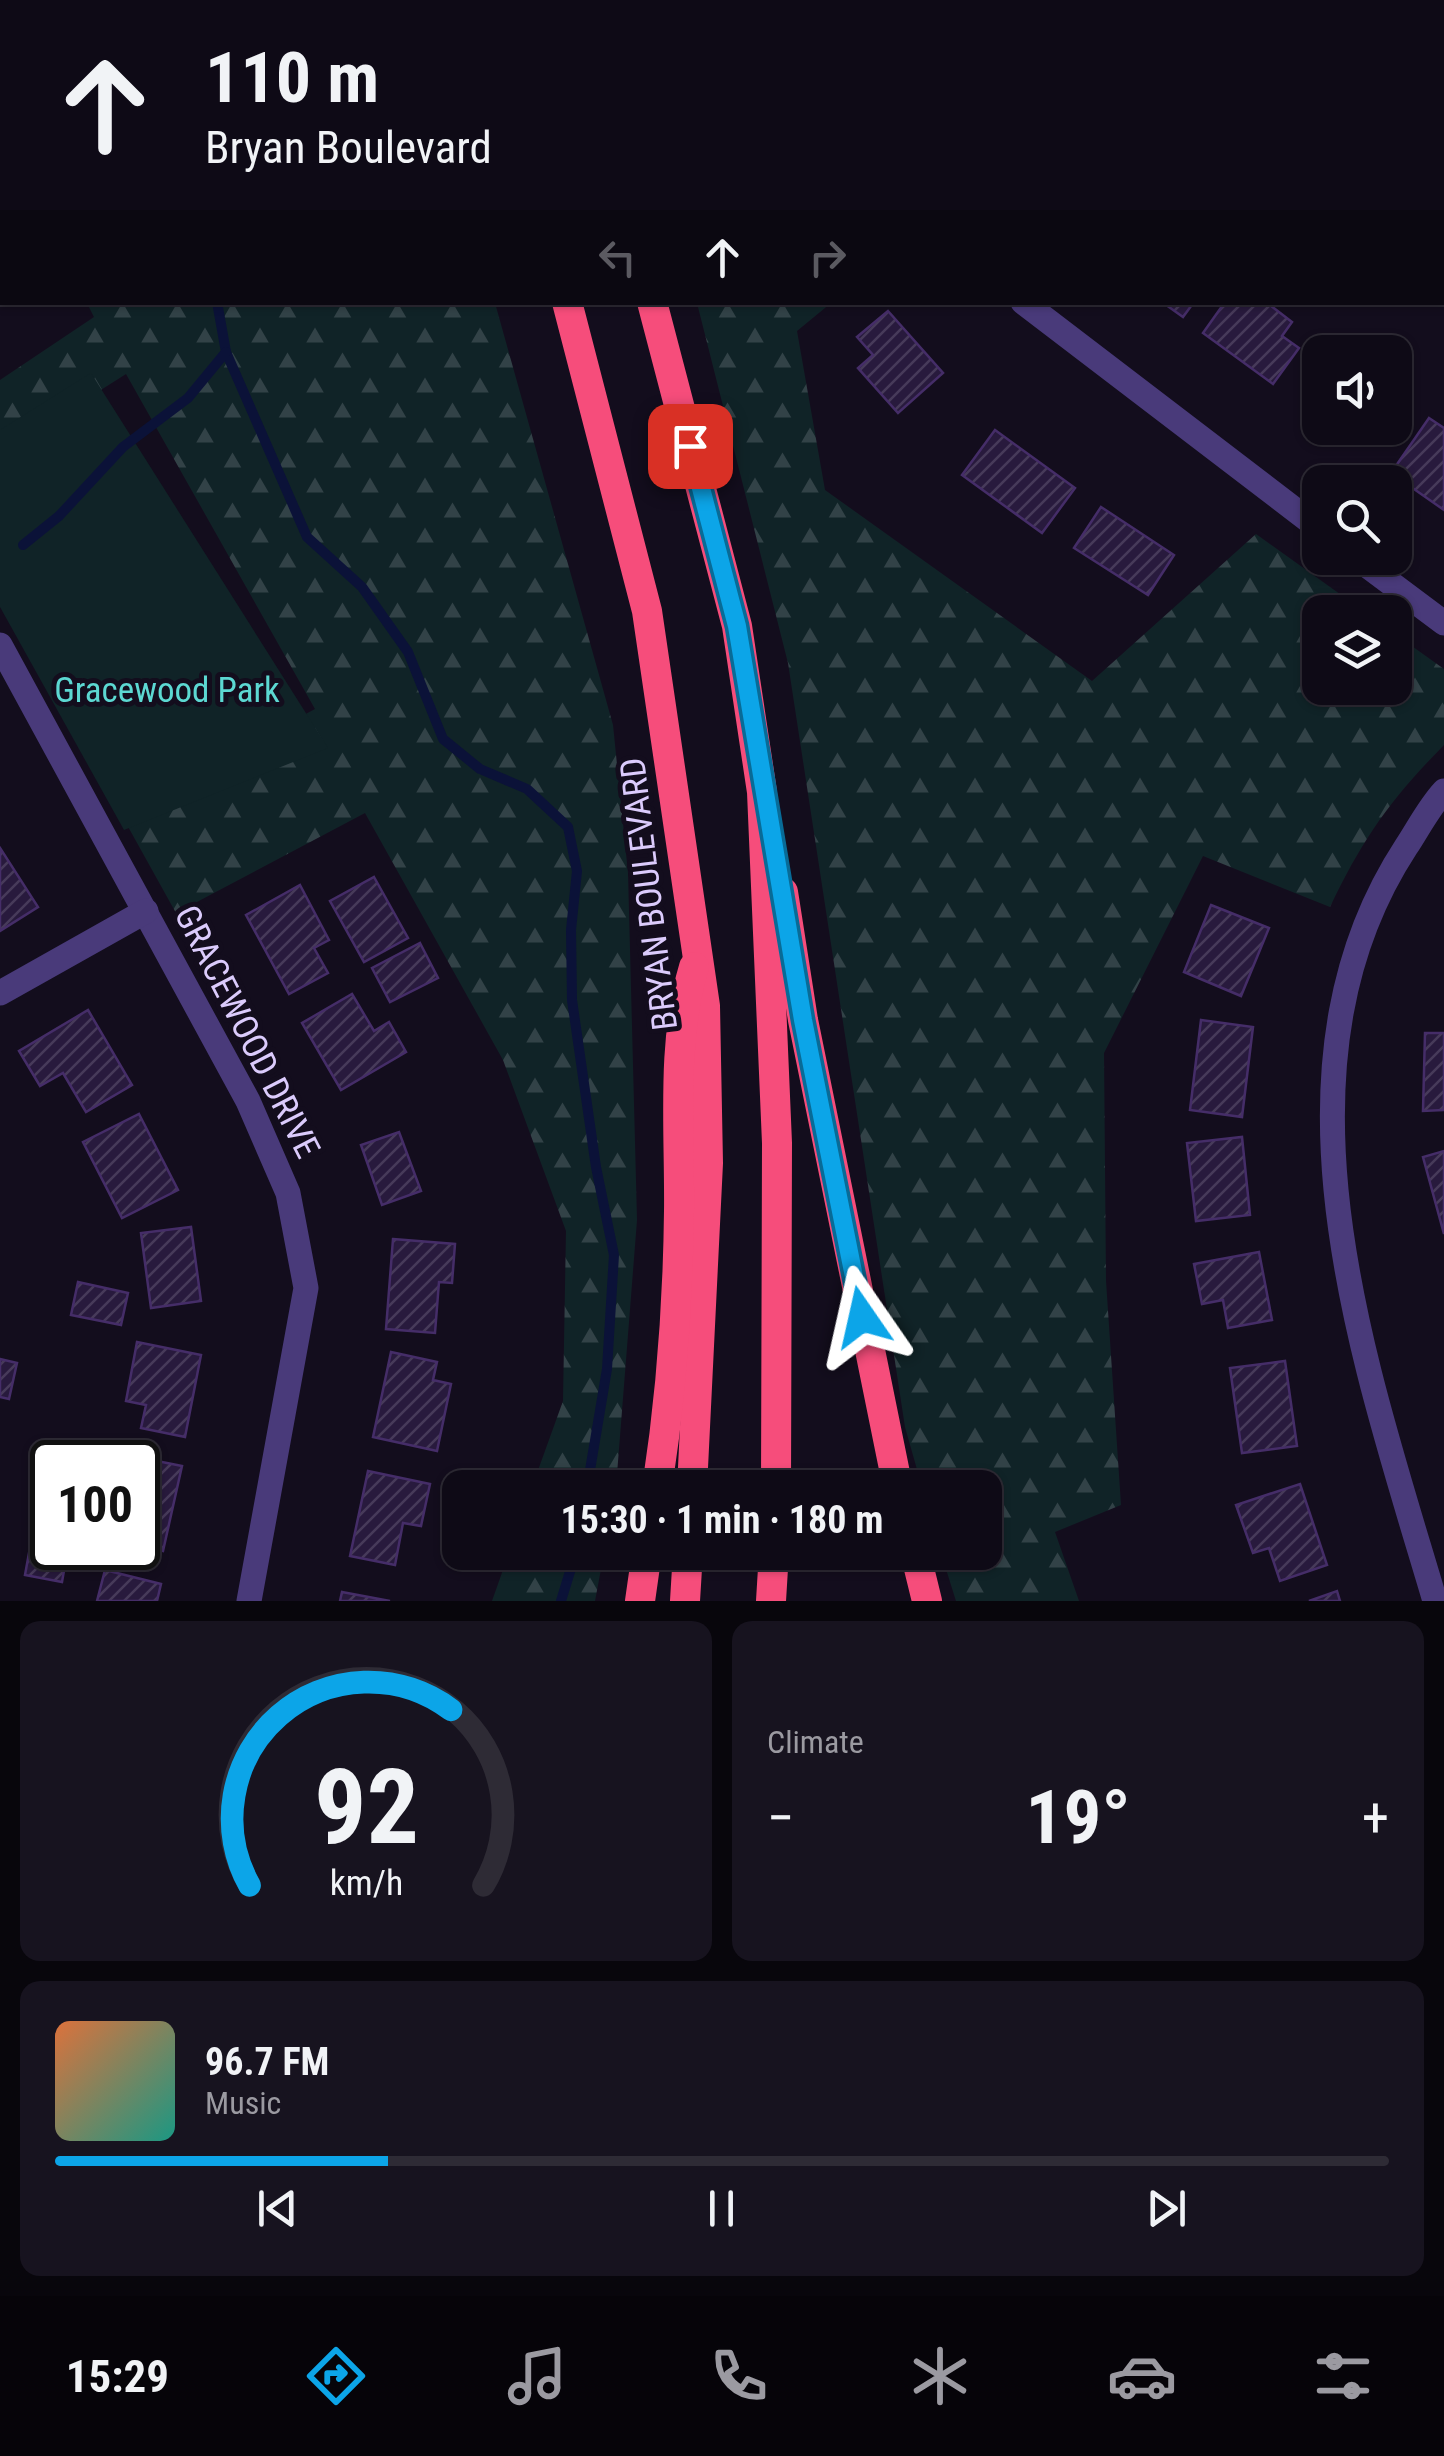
<!DOCTYPE html>
<meta charset="utf-8">
<style>
:root{--surface:#0e0a16;--page:#17131f;--text:#f1f3f6;--muted:#9b9aa1;--line:#2e2b35;--accent:#0ca5e8}
body{margin:0;font-family:"Roboto Condensed",sans-serif;background:var(--page);color:var(--text);height:100vh;display:flex;flex-direction:column;font-size:38px;white-space:nowrap}
*{box-sizing:border-box;margin:0}
p{font-size:32px;color:var(--muted)}
.icon{flex:none;width:55px;height:55px;fill:none;stroke:currentColor;stroke-width:2;stroke-linecap:round;stroke-linejoin:round}
.map{position:relative;height:1601px;overflow:hidden}
.sheet{display:flex;flex-direction:column;gap:20px;padding:20px;background:#08060c;flex:1}
.sheet>*{flex:none}
.top-card{position:absolute;left:0px;top:0px;width:1445px;height:305px;box-shadow:0 2px 8px #0004,0 0 0 2px var(--line);background:#0e0a16;color:var(--text);overflow:hidden}
.buttons{position:absolute;left:1302px;top:335px;display:grid;gap:20px}
.buttons a{display:grid;place-items:center;width:110px;height:110px;border-radius:20px;background:var(--surface);box-shadow:0 2px 8px #0004,0 0 0 2px var(--line);font-size:50px}
.speed{position:absolute;left:30px;top:1440px;display:flex;gap:20px;font-size:50px;font-weight:700;text-align:center}
.speed>*{display:grid;place-content:center;width:130px;height:130px;border-radius:50%;background:var(--surface);box-shadow:0 2px 8px #0004,0 0 0 2px var(--line);line-height:1}
.speed .limit{border:5px solid #111;border-radius:15px;background:#fff;color:#111}
.pin{position:absolute;display:grid;place-items:center;width:85px;height:85px;color:#fff;margin:-42px;border-radius:20px;box-shadow:0 5px 15px #0006}
.me{position:absolute;width:110px;margin:-55px;rotate:349deg;stroke-linejoin:round;filter:drop-shadow(0 0 8px #0008)}
.turn{display:flex;align-items:center;gap:35px;height:210px;padding:0 40px;font-size:45px}
.turn .icon{width:130px;height:130px;stroke-width:2.5}
.turn b{display:block;font-size:70px;line-height:85px}
.lanes{display:flex;align-items:center;height:95px;padding:0 40px;background:#0003;justify-content:center;gap:50px;direction:ltr}
.lanes .off{opacity:.35}
.big{font-size:75px;font-weight:700;line-height:1.1}
.sheet .widget{flex:1;display:flex;flex-direction:column;justify-content:center;gap:15px;min-width:0;padding:0 35px;border-radius:20px;background:var(--page)}
.sheet .dial{align-items:center;gap:0}
.dial svg{height:260px;overflow:visible;fill:none;stroke:var(--line);stroke-width:7;stroke-linecap:round;text-anchor:middle}
.dial text{fill:var(--text);stroke:none}
.song{display:flex;align-items:center;gap:30px}
.cover{width:120px;height:120px;border-radius:15px;background:linear-gradient(135deg,hsl(20 70% 55%),hsl(170 70% 35%))}
.played{height:10px;border-radius:5px;background:linear-gradient(90deg,var(--accent) 25%,var(--line) 25%)}
.keys{display:flex;justify-content:space-around;direction:ltr}
.heat{display:flex;justify-content:space-between;align-items:center;font-size:55px;direction:ltr}
.sheet .tiles{flex:1;display:grid;gap:20px;grid-template-columns:1fr 1fr}
.widget:last-child{grid-column:span 2}
.trip{position:absolute;left:442px;top:1470px;width:560px;height:100px;border-radius:20px;background:var(--surface);box-shadow:0 2px 8px #0004,0 0 0 2px var(--line);font-weight:700;line-height:100px;text-align:center}
.tabs{display:flex;height:160px;justify-content:space-around;align-items:center;background:#060409;color:var(--muted)}
.tabs .icon{width:70px;height:70px}
.tabs .selected{color:var(--accent)}
.tabs b{font-size:45px;color:var(--text)}
.map>svg:first-child{display:block}
.forest{fill:url(#forest-firs)}
.park{fill:#102327}
.lines{fill:none;stroke-linecap:round;stroke-linejoin:round}
.stream{stroke:#0b1238;stroke-width:10}
.building{fill:url(#building-hatch);stroke:#452d68;stroke-width:2.5}
.street{stroke:#493a7a;stroke-width:25}
.highway{stroke:#f64d7b;stroke-width:30}
.route-casing{stroke:#086b97;stroke-width:25}
.route{stroke:#0ca5e8;stroke-width:18}
.labels{text-anchor:middle;dominant-baseline:central;stroke-width:10;stroke-linejoin:round;paint-order:stroke}
.park-label{font-size:35px;fill:#5cd8d2;stroke:#130d1d}
.street-label{font-size:35px;fill:#dbcbfc;stroke:#130d1d}
</style>
<div class="map">
<svg width="1444" height="1601" viewBox="0 0 1444 1601">
<defs>
<pattern id="forest-firs" width="22" height="20" patternUnits="userSpaceOnUse" patternTransform="scale(2.5)"><rect width="22" height="20" fill="#102327"/><path d="M5 1l3.5 6h-7zM16 11l3.5 6h-7z" fill="#324247"/></pattern>
<pattern id="building-hatch" width="6" height="6" patternUnits="userSpaceOnUse" patternTransform="scale(2.5)"><rect width="6" height="6" fill="#281a3d"/><path d="M-1 1l2-2M0 6l6-6M5 7l2-2" fill="none" stroke="#473a5a"/></pattern>
</defs>
<rect width="100%" height="100%" fill="#130d1d"/>
<g class="forest">
<path d="M0,0H410L411,2H2V168Z"/>
<path d="M604,0H824L825,2H605Z"/>
<path d="M87,303H495L613,725L628,873L637,1220L616,1487H532L563,1401L566,1231L503,1060L365,813L176,913L121,814L315,709L126,374L0,454V380L94,317Z"/>
<path d="M697,303H831L797,331L825,490L1092,681L1256,534L1365,612H1320V688H1395V634L1444,669V745C1390,800 1363,838 1330,907L1203,856L1104,1053L1106,1281L1121,1505L1055,1532L1079,1601H956L941,1553L985,1552V1488L922,1487L905,1427L788,663Z"/>
<path d="M509,1553H604L595,1601H492Z"/>
</g>
<path class="park" d="M91,373L328,748L124,830L0,607V430Z"/>
<g class="lines">
<g class="stream">
<path d="M60,0L61,2"/>
<path d="M217,302L226,352L307,537L362,587L408,652L443,739L480,769L527,789L568,827L577,871L571,930L572,1000L596,1167L614,1255L607,1369L587,1488"/>
<path d="M23,545L59,516L123,447L188,398L226,352"/>
<path d="M561,1601L576,1552"/>
</g>
</g>
<g class="building">
<path d="M1255,0H1336L1341,2H1254Z"/>
<path d="M1442,60L1444,61L1442,134Z"/>
<path d="M1162,302H1194L1183,317Z"/>
<path d="M1225,302H1266L1292,322L1282,336L1299,348L1273,384L1203,333Z"/>
<path d="M888,311L943,373L898,413L858,368L873,355L857,337Z"/>
<path d="M1320,368V421L1306,412L1318,394L1308,387Z"/>
<path d="M1429,418L1444,428V510L1391,473Z"/>
<path d="M1330,428H1358L1349,441Z"/>
<path d="M995,430L1075,488L1042,533L962,475Z"/>
<path d="M1101,507L1174,555L1148,595L1074,548Z"/>
<path d="M0,848L38,907L0,931Z"/>
<path d="M374,877L408,938L364,962L330,901Z"/>
<path d="M300,885L329,940L314,948L328,973L289,994L246,915Z"/>
<path d="M1211,905L1269,928L1241,996L1184,972Z"/>
<path d="M420,943L438,978L390,1002L372,968Z"/>
<path d="M352,994L374,1031L389,1022L406,1052L341,1090L302,1023Z"/>
<path d="M88,1010L132,1085L86,1112L63,1073L40,1086L19,1051Z"/>
<path d="M1201,1020L1253,1027L1242,1117L1190,1110Z"/>
<path d="M1425,1033H1444V1110L1423,1111Z"/>
<path d="M139,1114L178,1190L122,1218L83,1142Z"/>
<path d="M399,1132L421,1191L382,1205L361,1145Z"/>
<path d="M1242,1137L1250,1215L1196,1221L1187,1143Z"/>
<path d="M1444,1151V1234L1423,1157Z"/>
<path d="M191,1227L201,1301L151,1308L141,1233Z"/>
<path d="M393,1239L455,1244L452,1283L439,1282L435,1333L386,1329Z"/>
<path d="M1259,1252L1272,1320L1228,1328L1223,1300L1202,1304L1194,1264Z"/>
<path d="M78,1282L128,1293L121,1325L71,1315Z"/>
<path d="M137,1342L201,1355L185,1437L141,1428L146,1405L126,1401Z"/>
<path d="M391,1352L437,1362L433,1380L451,1384L437,1451L373,1437Z"/>
<path d="M0,1359L17,1363L9,1399L0,1397Z"/>
<path d="M1285,1361L1297,1446L1242,1453L1230,1368Z"/>
<path d="M132,1456L182,1466L163,1551L138,1545V1462H131Z"/>
<path d="M368,1471L430,1484L421,1526L403,1523L395,1565L350,1556Z"/>
<path d="M1300,1484L1327,1565L1280,1581L1269,1548L1253,1553L1236,1505Z"/>
<path d="M31,1542L68,1548L62,1582L25,1575Z"/>
<path d="M105,1570L161,1584L157,1601H97Z"/>
<path d="M1337,1591L1340,1601H1309Z"/>
<path d="M342,1592L390,1601H340Z"/>
</g>
<g class="lines">
<g class="street">
<path d="M863,0L864,2"/>
<path d="M1023,302L1320,529"/>
<path d="M1357,558L1444,623"/>
<path d="M0,645L248,1101L288,1193L306,1288L249,1601"/>
<path d="M0,993L146,911"/>
<path d="M1435,1601C1366,1367 1259,1072 1406,847C1418,829 1429,807 1444,791"/>
</g>
<g class="highway">
<path d="M477,0L478,2"/>
<path d="M561,0V2"/>
<path d="M567,302L647,611L705,1006L708,1163L692,1488"/>
<path d="M652,302L737,626L762,792L777,1143L776,1488"/>
<path d="M783,892L803,1020L898,1488"/>
<path d="M657,1488C671,1397 678,1303 679,1211C680,1131 671,1044 694,967"/>
<path d="M915,1552L927,1601"/>
<path d="M640,1601L647,1552"/>
<path d="M685,1601L688,1552"/>
<path d="M771,1601L774,1552"/>
</g>
</g>
<g class="lines">
<g class="route-casing">
<path id="route" d="M690,446L737,626L803,1020L862,1317"/>
</g>
<use href="#route" class="route"/>
</g>
<g class="labels">
<g class="park-label">
<text x="167" y="690">Gracewood Park</text>
</g>
<g class="street-label">
<text transform="translate(649 894) rotate(-97)">BRYAN BOULEVARD</text>
<text transform="translate(247 1032) rotate(63)">GRACEWOOD DRIVE</text>
</g>
</g>
</svg>
<div class="buttons">
<a><svg class="icon" aria-label="sound" viewBox="0 0 24 24"><path d="M4 9h4l5-4v14l-5-4H4zM17 9q2 3 0 6"/></svg></a>
<a><svg class="icon" aria-label="search" viewBox="0 0 24 24"><circle cx="10" cy="10" r="6"/><path d="M15 15l6 6"/></svg></a>
<a><svg class="icon" aria-label="layers" viewBox="0 0 24 24"><path d="M12 4l9 5-9 5-9-5zM3 14l9 5 9-5"/></svg></a>
</div>
<div class="speed"><div class="limit">100</div></div>
<div class="pin" style="left:690px;top:446px;background:#d93025"><svg class="icon" aria-label="arrive" viewBox="0 0 24 24"><path d="M6 21V4h12l-3 4 3 4H6"/></svg></div>
<svg class="me" style="left:862px;top:1317px" viewBox="-20 -20 40 40"><path d="M0-17L14 15 0 8-14 15z" fill="#0ca5e8" stroke="#fff" stroke-width="4"/></svg>
<div class="trip">15:30 · 1 min · 180 m</div>
<div class="top-card">
<div class="turn"><svg class="icon" aria-label="ahead" viewBox="0 0 24 24"><path d="M12 20V5M6 11l6-6 6 6"/></svg><div><b>110 m</b>Bryan Boulevard</div></div>
<div class="lanes"><svg class="icon off" aria-label="left" viewBox="0 0 24 24"><path d="M17 20v-9H6M10 6l-5 5 5 5"/></svg><svg class="icon" aria-label="ahead" viewBox="0 0 24 24"><path d="M12 20V5M6 11l6-6 6 6"/></svg><svg class="icon off" aria-label="right" viewBox="0 0 24 24"><path d="M7 20v-9h11M14 6l5 5-5 5"/></svg></div>
</div>
</div>
<section class="sheet">
<div class="tiles">
<div class="widget dial"><svg viewBox="0 0 100 80">
<path d="M14 69A42 42 0 1 1 86 69"/>
<path d="M14 69A42 42 0 0 1 76 15" stroke="#0ca5e8"/>
<text x="50" y="56" font-size="32" font-weight="700">92</text>
<text x="50" y="72" font-size="11">km/h</text>
</svg></div>
<div class="widget"><p>Climate</p>
<div class="heat"><a>−</a><b class="big">19°</b><a>+</a></div>
</div>
<div class="widget">
<div class="song"><i class="cover"></i><div><b>96.7 FM</b><p>Music</p></div></div>
<div class="played"></div>
<div class="keys"><svg class="icon" aria-label="previous" viewBox="0 0 24 24"><path d="M18 5L8 12l10 7zM5 5v14"/></svg><svg class="icon" aria-label="pause" viewBox="0 0 24 24"><path d="M8 5v14M16 5v14"/></svg><svg class="icon" aria-label="next" viewBox="0 0 24 24"><path d="M6 5l10 7-10 7zM19 5v14"/></svg></div>
</div>
</div>
</section>
<nav class="tabs">
<b>15:29</b>
<svg class="icon selected" aria-label="directions" viewBox="0 0 24 24"><path d="M12 3l9 9-9 9-9-9zM9 14v-3h6M13 9l2 2-2 2"/></svg>
<svg class="icon" aria-label="music" viewBox="0 0 24 24"><path d="M9 18V5l10-2v13"/><circle cx="6" cy="18" r="3"/><circle cx="16" cy="16" r="3"/></svg>
<svg class="icon" aria-label="phone" viewBox="0 0 24 24"><path d="M5 4h4l2 5-3 2q2 4 5 5l2-3 5 2v4C11 20 4 13 5 4z"/></svg>
<svg class="icon" aria-label="climate" viewBox="0 0 24 24"><path d="M12 3v18M4 7l16 10M4 17L20 7"/></svg>
<svg class="icon" aria-label="car" viewBox="0 0 24 24"><path d="M5 17H2v-5l4-1 3-4h7l3 4 3 1v5h-3M9 17h6M6 11h13"/><circle cx="7" cy="17" r="2"/><circle cx="17" cy="17" r="2"/></svg>
<svg class="icon" aria-label="filters" viewBox="0 0 24 24"><path d="M4 7h16M4 17h16"/><circle cx="9" cy="7" r="2"/><circle cx="15" cy="17" r="2"/></svg>
</nav>
